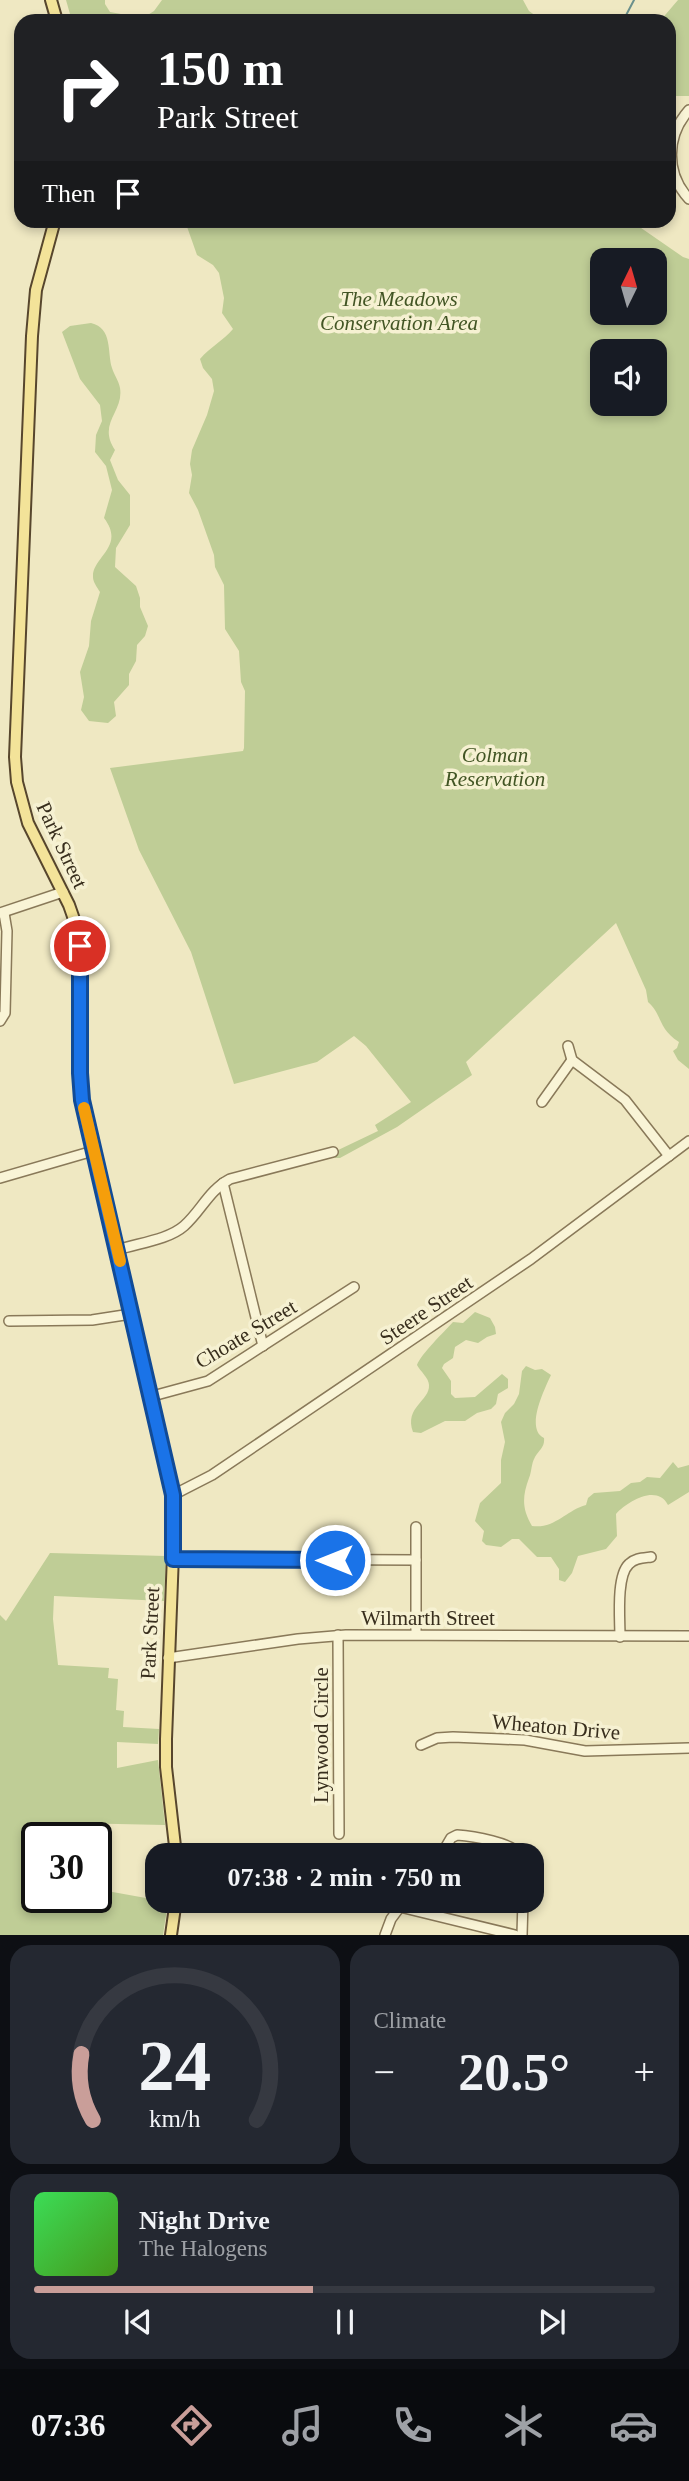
<!DOCTYPE html>
<meta charset="utf-8">
<style>
:root{--surface:#171b24;--page:#242831;--text:#f1f3f6;--muted:#9ea1a6;--line:#363941;--accent:#c99e99}
body{margin:0;font-family:Georgia,serif;background:var(--page);color:var(--text);height:100vh;display:flex;flex-direction:column;font-size:26px;white-space:nowrap}
*{box-sizing:border-box;margin:0}
p{font-size:23px;color:var(--muted)}
.icon{flex:none;width:38px;height:38px;fill:none;stroke:currentColor;stroke-width:2;stroke-linecap:round;stroke-linejoin:round}
.map{position:relative;height:1935px;overflow:hidden}
.side{display:flex;flex-direction:column;gap:10px;padding:10px;background:#0d0f14;flex:1}
.side>*{flex:none}
.banner{position:absolute;left:14px;top:14px;width:662px;height:214px;border-radius:21px;box-shadow:0 4px 10px #0003;background:#202124;color:#fff;overflow:hidden}
.needle{width:46px;rotate:5deg}
.buttons{position:absolute;left:590px;top:248px;display:grid;gap:14px}
.buttons a{display:grid;place-items:center;width:77px;height:77px;border-radius:14px;background:var(--surface);box-shadow:0 4px 10px #0003;font-size:35px}
.speed{position:absolute;left:21px;top:1822px;display:flex;gap:14px;font-size:35px;font-weight:700;text-align:center}
.speed>*{display:grid;place-content:center;width:91px;height:91px;border-radius:50%;background:var(--surface);box-shadow:0 4px 10px #0003;line-height:1}
.speed .limit{border:4px solid #111;border-radius:10px;background:#fff;color:#111}
.pin{position:absolute;display:grid;place-items:center;width:60px;height:60px;color:#fff;margin:-30px;border:4px solid #fff;border-radius:50%;box-shadow:0 2px 7px #0007}
.me{position:absolute;width:77px;margin:-38px;rotate:270deg;stroke-linejoin:round;filter:drop-shadow(0 0 5px #0008)}
.turn{display:flex;align-items:center;gap:24px;height:147px;padding:0 28px;font-size:32px}
.turn .icon{width:91px;height:91px;stroke-width:2.5}
.turn b{display:block;font-size:49px;line-height:60px}
.then{display:flex;align-items:center;height:66px;padding:0 28px;background:#0003;gap:14px;font-size:26px}
.big{font-size:52px;font-weight:800;line-height:1.1}
.side .card{flex:1;display:flex;flex-direction:column;justify-content:center;gap:10px;min-width:0;padding:0 24px;border-radius:21px;background:var(--page)}
.side .dial{align-items:center;gap:0}
.dial svg{height:182px;overflow:visible;fill:none;stroke:var(--line);stroke-width:7;stroke-linecap:round;text-anchor:middle}
.dial text{fill:var(--text);stroke:none}
.song{display:flex;align-items:center;gap:21px}
.cover{width:84px;height:84px;border-radius:10px;background:linear-gradient(135deg,hsl(130 70% 55%),hsl(100 70% 35%))}
.played{height:7px;border-radius:4px;background:linear-gradient(90deg,var(--accent) 45%,var(--line) 45%)}
.keys{display:flex;justify-content:space-around;direction:ltr}
.heat{display:flex;justify-content:space-between;align-items:center;font-size:38px;direction:ltr}
.side .tiles{flex:1;display:grid;gap:10px;grid-template-columns:1fr 1fr}
.card:last-child{grid-column:span 2}
.trip{position:absolute;left:145px;top:1843px;width:399px;height:70px;border-radius:21px;background:var(--surface);box-shadow:0 4px 10px #0003;font-weight:800;line-height:70px;text-align:center}
.menu{display:flex;height:112px;justify-content:space-around;align-items:center;background:#090b0e;color:var(--muted)}
.menu .icon{width:49px;height:49px}
.menu .current{color:var(--accent)}
.menu b{font-size:32px;color:var(--text)}
.map>svg:first-child{display:block}
.green{fill:#bfcd96;fill-rule:evenodd}
.lines{fill:none;stroke-linecap:round;stroke-linejoin:round}
.stream{stroke:#6b908c;stroke-width:2}
.minor-casing{stroke:#897959;stroke-width:12}
.major-casing{stroke:#57462d;stroke-width:14}
.minor{stroke:#f9f4d6;stroke-width:9}
.major{stroke:#f3e399;stroke-width:10}
.route-casing{stroke:#114b97;stroke-width:18}
.route{stroke:#1a73e8;stroke-width:12}
.slow{stroke:#f59e0b;stroke-width:12}
.labels{text-anchor:middle;dominant-baseline:central;stroke-width:7;stroke-linejoin:round;paint-order:stroke}
.park-label{font-size:21px;font-style:italic;fill:#425524;stroke:#f6f1d2}
.street-label{font-size:21px;fill:#382e1d;stroke:#f6f1d2}
</style>
<div class="map">
<svg width="689" height="1935" viewBox="0 0 689 1935">
<rect width="100%" height="100%" fill="#efe8c2"/>
<g class="green">
<path d="M66,0H105V4L110,12L143,18L154,11L162,0H523L529,11L543,21H72Z"/>
<path d="M678,0H689V96H669L668,21H660Z"/>
<path d="M185,221H631L683,257L689,259V1069L678,1060L673,1051L677,1048L679,1042C657,1028 663,1015 648,1002L646,990L616,923L466,1062L472,1075L397,1127L340,1158H335L334,1152L378,1131L375,1125L411,1102L366,1046L354,1036L317,1062L234,1084L191,952L139,850L110,768L243,751L244,748L245,691L241,682L239,651L225,629L224,585L215,567L214,555L198,510L189,493L192,475L190,464L192,450L207,415L214,391L212,379L203,368L200,359C210,347 223,341 233,329L222,313L224,298L219,273L213,265L197,255ZM602,261H654V313H602ZM602,352H654V404H602Z"/>
<path d="M91,323C113,328 107,352 112,368C114,375 119,381 120,388C124,412 97,423 115,450L110,460L118,480L130,495V525L116,548L115,567L136,586L140,598V607L148,626L145,636L137,645L136,661L129,674V685L114,702L116,716L108,723L89,721L81,710L84,697L80,672L89,646L91,621L100,592C97,587 93,582 93,577C92,557 126,547 104,518L112,490L106,466L95,452L96,435L102,421L100,405L80,379L62,332L70,326Z"/>
<path d="M475,1312L490,1318L495,1327L496,1334L487,1337L478,1343L466,1340L455,1347L453,1358L444,1364L442,1368L451,1381V1394L455,1398L475,1397L502,1374L508,1379V1388L498,1394L496,1404L491,1409L477,1413L465,1421H445L421,1433L413,1432C404,1407 430,1401 429,1385C429,1378 420,1371 417,1365C421,1354 444,1332 453,1322L463,1323Z"/>
<path d="M526,1366L535,1370L542,1369L551,1375C544,1390 525,1429 544,1438C545,1447 539,1450 535,1457C531,1464 532,1471 529,1478C522,1497 522,1509 532,1526C555,1529 565,1511 586,1505L588,1498L594,1493L620,1491L631,1483L640,1482L647,1477L660,1478L673,1462L678,1468L689,1465V1492L668,1505C657,1484 628,1501 616,1514L617,1536L606,1549L578,1556L572,1573L565,1582L559,1580V1569L551,1557H537L519,1539H512L501,1547L486,1545L482,1541L484,1531L475,1521L480,1503L501,1483V1460L505,1442L501,1422L505,1413L514,1404L519,1394L522,1371Z"/>
<path d="M50,1553L166,1556L164,1601L54,1596L53,1619L58,1665L109,1668L108,1678L118,1679L116,1710L124,1711L123,1727L159,1729L158,1744L117,1742V1768L158,1760L165,1825L71,1823L68,1837L37,1838V1897H96V1889L168,1902L163,1935H0V1615L6,1621Z"/>
</g>
<g class="lines">
<path class="stream" d="M623,21L634,0"/>
<g class="minor-casing">
<g id="minor">
<path d="M689,110C666,136 665,173 689,199"/>
<path d="M0,913L63,892"/>
<path d="M0,1021L5,1013L7,931L4,913"/>
<path d="M568,1046L572,1060L625,1100L669,1156"/>
<path d="M542,1102L572,1060"/>
<path d="M0,1178L93,1151"/>
<path d="M223,1183L263,1346"/>
<path d="M117,1250C138,1243 168,1240 184,1226C201,1211 209,1190 230,1179L333,1152"/>
<path d="M9,1321L92,1320L131,1314"/>
<path d="M149,1397L208,1381L354,1287"/>
<path d="M173,1495L212,1475L531,1259L689,1141"/>
<path d="M416,1527V1634"/>
<path d="M173,1559L416,1560"/>
<path d="M338,1635L339,1834"/>
<path d="M620,1637C620,1619 616,1576 629,1564C635,1558 643,1558 651,1557"/>
<path d="M168,1658L298,1639L346,1635L689,1636"/>
<path d="M421,1745L437,1738L453,1737L525,1740L585,1751L689,1748"/>
<path d="M441,1855L451,1838L457,1835C473,1836 513,1843 521,1855"/>
<path d="M400,1907L515,1935"/>
<path d="M385,1935L391,1919L405,1900"/>
<path d="M522,1935L523,1900"/>
</g>
</g>
<g class="major-casing">
<g id="major">
<path d="M51,0L57,21"/>
<path d="M55,220L36,290L32,336L15,757L17,782L28,823L69,905L76,925L81,969L80,1073L86,1123L168,1469L173,1495L174,1528L166,1739V1767L176,1855"/>
<path d="M171,1935L176,1900"/>
</g>
</g>
<use href="#minor" class="minor"/>
<use href="#major" class="major"/>
</g>
<g class="lines">
<g class="route-casing">
<path id="route" d="M80,946V1073L82,1100L173,1495V1559L335,1560"/>
</g>
<use href="#route" class="route"/>
<path class="slow" d="M84,1108L120,1261"/>
</g>
<g class="labels">
<g class="park-label">
<text x="399" y="299">The Meadows<tspan x="399" dy="24">Conservation Area</tspan></text>
<text x="495" y="755">Colman<tspan x="495" dy="24">Reservation</tspan></text>
</g>
<g class="street-label">
<text transform="translate(62 845) rotate(65)">Park Street</text>
<text transform="translate(426 1310) rotate(-34)">Steere Street</text>
<text transform="translate(246 1334) rotate(-31)">Choate Street</text>
<text x="428" y="1618">Wilmarth Street</text>
<text transform="translate(150 1633) rotate(-87)">Park Street</text>
<text transform="translate(556 1727) rotate(5)">Wheaton Drive</text>
<text transform="translate(321 1735) rotate(-90)">Lynwood Circle</text>
</g>
</g>
</svg>
<div class="buttons">
<a><svg class="needle" viewBox="-14 -14 28 28"><path d="M0-13l5 13h-10z" fill="#e53935"/><path d="M0 13l5-13h-10z" fill="#9ea1a6"/></svg></a>
<a><svg class="icon" aria-label="sound" viewBox="0 0 24 24"><path d="M4 9h4l5-4v14l-5-4H4zM17 9q2 3 0 6"/></svg></a>
</div>
<div class="speed"><div class="limit">30</div></div>
<div class="pin" style="left:80px;top:946px;background:#d93025"><svg class="icon" aria-label="arrive" viewBox="0 0 24 24"><path d="M6 21V4h12l-3 4 3 4H6"/></svg></div>
<svg class="me" style="left:335px;top:1560px" viewBox="-20 -20 40 40"><circle r="17" fill="#1a73e8" stroke="#fff" stroke-width="3"/><path d="M0-11L8 9 0 5-8 9z" fill="#fff"/></svg>
<div class="trip">07:38 · 2 min · 750 m</div>
<div class="banner">
<div class="turn"><svg class="icon" aria-label="right" viewBox="0 0 24 24"><path d="M7 20v-9h11M14 6l5 5-5 5"/></svg><div><b>150 m</b>Park Street</div></div>
<div class="then">Then<svg class="icon" aria-label="arrive" viewBox="0 0 24 24"><path d="M6 21V4h12l-3 4 3 4H6"/></svg></div>
</div>
</div>
<section class="side">
<div class="tiles">
<div class="card dial"><svg viewBox="0 0 100 80">
<path d="M14 69A42 42 0 1 1 86 69"/>
<path d="M14 69A42 42 0 0 1 9 40" stroke="#c99e99"/>
<text x="50" y="56" font-size="32" font-weight="700">24</text>
<text x="50" y="72" font-size="11">km/h</text>
</svg></div>
<div class="card"><p>Climate</p>
<div class="heat"><a>−</a><b class="big">20.5°</b><a>+</a></div>
</div>
<div class="card">
<div class="song"><i class="cover"></i><div><b>Night Drive</b><p>The Halogens</p></div></div>
<div class="played"></div>
<div class="keys"><svg class="icon" aria-label="previous" viewBox="0 0 24 24"><path d="M18 5L8 12l10 7zM5 5v14"/></svg><svg class="icon" aria-label="pause" viewBox="0 0 24 24"><path d="M8 5v14M16 5v14"/></svg><svg class="icon" aria-label="next" viewBox="0 0 24 24"><path d="M6 5l10 7-10 7zM19 5v14"/></svg></div>
</div>
</div>
</section>
<nav class="menu">
<b>07:36</b>
<svg class="icon current" aria-label="directions" viewBox="0 0 24 24"><path d="M12 3l9 9-9 9-9-9zM9 14v-3h6M13 9l2 2-2 2"/></svg>
<svg class="icon" aria-label="music" viewBox="0 0 24 24"><path d="M9 18V5l10-2v13"/><circle cx="6" cy="18" r="3"/><circle cx="16" cy="16" r="3"/></svg>
<svg class="icon" aria-label="phone" viewBox="0 0 24 24"><path d="M5 4h4l2 5-3 2q2 4 5 5l2-3 5 2v4C11 20 4 13 5 4z"/></svg>
<svg class="icon" aria-label="climate" viewBox="0 0 24 24"><path d="M12 3v18M4 7l16 10M4 17L20 7"/></svg>
<svg class="icon" aria-label="car" viewBox="0 0 24 24"><path d="M5 17H2v-5l4-1 3-4h7l3 4 3 1v5h-3M9 17h6M6 11h13"/><circle cx="7" cy="17" r="2"/><circle cx="17" cy="17" r="2"/></svg>
</nav>
